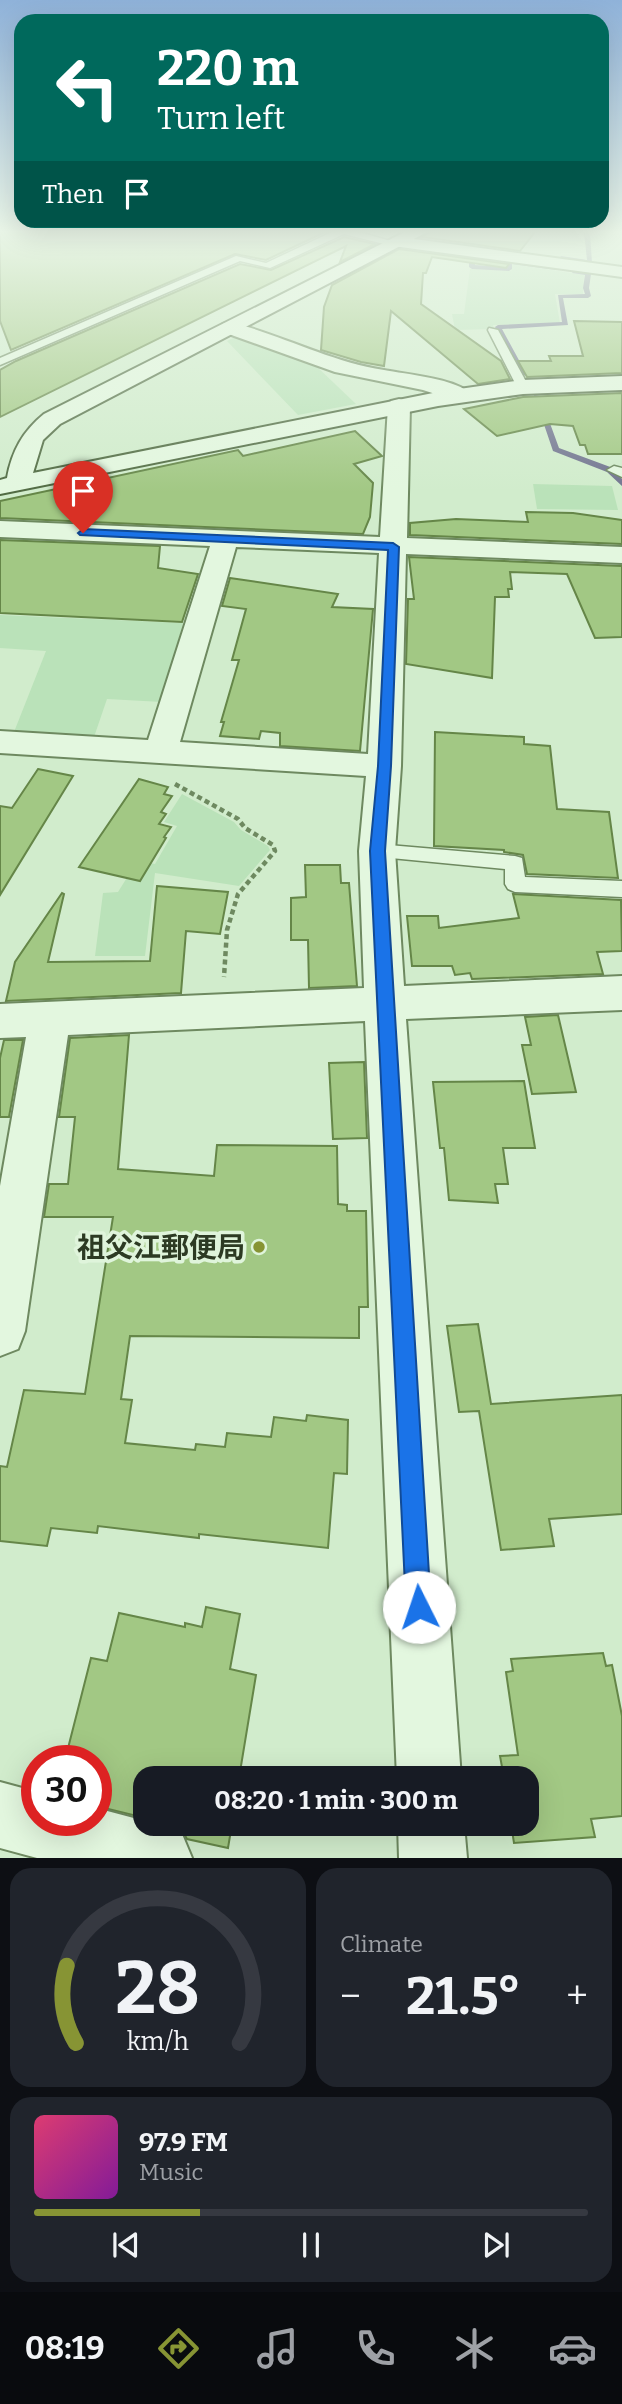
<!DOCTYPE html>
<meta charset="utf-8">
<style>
:root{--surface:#171b24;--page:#20242c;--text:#f1f3f6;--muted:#9ea1a6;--line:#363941;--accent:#879434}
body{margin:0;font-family:Bitter,"Noto Sans JP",serif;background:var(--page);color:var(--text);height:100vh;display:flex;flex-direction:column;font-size:26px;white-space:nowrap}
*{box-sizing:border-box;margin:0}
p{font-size:23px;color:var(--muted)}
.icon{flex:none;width:38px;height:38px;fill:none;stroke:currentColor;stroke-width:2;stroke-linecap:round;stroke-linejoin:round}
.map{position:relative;height:1858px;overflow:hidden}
.drawer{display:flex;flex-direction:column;gap:10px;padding:10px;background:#0d0f14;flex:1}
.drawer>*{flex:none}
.hud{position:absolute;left:14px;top:14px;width:595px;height:214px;border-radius:21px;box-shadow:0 7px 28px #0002;background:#00695c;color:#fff;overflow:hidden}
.speed{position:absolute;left:21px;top:1745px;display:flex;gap:14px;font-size:35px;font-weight:700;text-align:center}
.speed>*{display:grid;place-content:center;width:91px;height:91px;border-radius:50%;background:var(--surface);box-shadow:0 7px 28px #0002;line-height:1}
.speed .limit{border:10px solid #d22;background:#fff;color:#111}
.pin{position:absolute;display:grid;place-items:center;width:60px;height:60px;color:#fff;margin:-72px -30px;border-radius:50% 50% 50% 0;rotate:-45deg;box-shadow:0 0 7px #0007}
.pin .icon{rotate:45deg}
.me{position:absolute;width:77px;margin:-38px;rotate:356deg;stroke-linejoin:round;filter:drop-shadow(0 0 5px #0008)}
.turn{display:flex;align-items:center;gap:24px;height:147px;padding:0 28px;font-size:32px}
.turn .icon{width:91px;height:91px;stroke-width:2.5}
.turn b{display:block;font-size:49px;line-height:60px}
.then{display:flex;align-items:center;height:66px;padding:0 28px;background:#0003;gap:14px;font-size:26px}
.big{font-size:52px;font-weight:700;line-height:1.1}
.drawer .widget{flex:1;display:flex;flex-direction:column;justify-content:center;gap:10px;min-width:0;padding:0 24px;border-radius:21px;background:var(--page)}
.drawer .dial{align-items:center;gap:0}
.dial svg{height:182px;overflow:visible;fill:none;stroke:var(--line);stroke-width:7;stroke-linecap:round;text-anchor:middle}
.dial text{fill:var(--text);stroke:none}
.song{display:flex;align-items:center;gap:21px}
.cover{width:84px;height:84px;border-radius:10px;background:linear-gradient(135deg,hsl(340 70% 55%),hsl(290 70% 35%))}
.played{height:7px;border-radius:4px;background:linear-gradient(90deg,var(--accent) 30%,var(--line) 30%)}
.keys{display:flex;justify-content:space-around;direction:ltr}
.heat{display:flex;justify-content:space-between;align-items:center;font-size:38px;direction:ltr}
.drawer .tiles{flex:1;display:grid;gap:10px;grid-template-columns:1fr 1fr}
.widget:last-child{grid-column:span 2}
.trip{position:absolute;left:133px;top:1766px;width:406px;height:70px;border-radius:21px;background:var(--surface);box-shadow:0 7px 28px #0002;font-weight:700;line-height:70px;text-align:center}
.tab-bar{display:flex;height:112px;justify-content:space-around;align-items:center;background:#090b0e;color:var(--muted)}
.tab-bar .icon{width:49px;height:49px}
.tab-bar .selected{color:var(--accent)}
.tab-bar b{font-size:32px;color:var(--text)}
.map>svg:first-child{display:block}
.farmland{fill:#bae2b9}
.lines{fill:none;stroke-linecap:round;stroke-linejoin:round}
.stream{fill:#727590;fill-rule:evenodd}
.building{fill:#a2c884;stroke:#658648;stroke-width:2}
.lane-casing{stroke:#6e8960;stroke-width:3}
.street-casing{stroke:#6e8960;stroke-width:4}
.secondary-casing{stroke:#516b43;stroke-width:4}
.path{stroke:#6e8960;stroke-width:4.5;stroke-dasharray:5 3.5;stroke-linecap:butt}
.lane{fill:#e3f7df;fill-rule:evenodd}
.street{fill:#e3f7df;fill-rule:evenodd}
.secondary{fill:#e3f7df;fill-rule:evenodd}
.route{fill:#1a73e8;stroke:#114b97;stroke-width:2}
.poi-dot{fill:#879434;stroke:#dff4db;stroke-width:2.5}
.labels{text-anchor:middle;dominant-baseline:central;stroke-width:7;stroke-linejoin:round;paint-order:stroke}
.near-poi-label{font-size:28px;font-weight:bold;fill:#2c3a23;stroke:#dff4db;text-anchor:end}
</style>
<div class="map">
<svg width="622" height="1858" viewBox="0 0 622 1858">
<rect width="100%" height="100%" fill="#d1eccc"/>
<g class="farmland">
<path d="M512,264L584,275L583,294H555L560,323L493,325L494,329L455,330L452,314H464L470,269L511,271Z"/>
<path d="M237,336L313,363L356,404L298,415L227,341Z"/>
<path d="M533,484L612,486L618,510L537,509Z"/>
<path d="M0,615L183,623L162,702L107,699L94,737L14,732L46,651L0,648Z"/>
<path d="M182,794L234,822L241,830L268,846L270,850L239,886L155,873L145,956H95L103,893L118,892L138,860L155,864L177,826L164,822Z"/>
</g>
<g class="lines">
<g class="stream">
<path d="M584,232H590L592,263L559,259L561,256L587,260Z"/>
<path d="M472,255L475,257V265L506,267V262L509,260L559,268L556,270L512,264V269L509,271L472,269L469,267V257Z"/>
<path d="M574,270L591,274L589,288L591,296L588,298H563L568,325L502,329L527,375L522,376L495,327L498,325L562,322L558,295L585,294L583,288L585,275L572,273Z"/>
<path d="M534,395L540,396L559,448L613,468L622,479V486L607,472L553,451Z"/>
</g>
</g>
<g class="building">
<path d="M0,232H325L266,260L235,254L11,350L0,321Z"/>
<path d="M430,232H535L520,251L422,237Z"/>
<path d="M344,237L375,244L340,262L346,246L0,417V370L16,361L240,264L271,270Z"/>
<path d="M399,249L509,264L506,268L432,257L426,273H423L421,304L501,361L510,379L478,384L391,311L384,366L361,362L321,350L324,307L332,285Z"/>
<path d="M574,321L622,322V373L527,377L518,361H551L549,356H583Z"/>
<path d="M622,393V454H588L585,445H580L573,426L550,424L497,436L464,409L523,397Z"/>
<path d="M355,431L382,456L354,464L373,483L370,517L363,534L0,518V501L238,450L243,456Z"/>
<path d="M526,512L573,513L622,520V544L410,535V523L456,519L528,522Z"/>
<path d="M0,540L160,546L158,568L198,574L182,622L0,613Z"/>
<path d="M409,557L622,566V637L595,638L567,574L510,572L512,589H508L509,597H495L492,678L406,664L408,599H414Z"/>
<path d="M230,578L338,594L332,607L373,609L360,751L280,746V733L261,731L259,739L220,736L224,722H221L239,660H232L246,609L222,606Z"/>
<path d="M435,732L524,737V744L550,746L557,809L609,812L618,878L527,874L523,855L504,852V850L434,846Z"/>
<path d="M38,769L73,776L0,895V806L12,808Z"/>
<path d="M139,779L168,787L164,794L172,796L161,812L166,814L159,824L171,827L164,837L166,838L140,881L79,867Z"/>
<path d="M305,865H340L341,883H349L357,986L309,988L308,940H291V898L306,897Z"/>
<path d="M157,886L228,892L220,934L186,931L181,993L6,1001L15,962L62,893L64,894L48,962L150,961Z"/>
<path d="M513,894L621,900L622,951L597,952L603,974L472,979L470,973L455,975L452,966H412L407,916H438L439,928L519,918Z"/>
<path d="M558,1015L576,1092L532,1094L522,1045H531L525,1017Z"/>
<path d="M129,1035L118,1169L214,1176L217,1145L337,1146L338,1204L347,1205V1211H366L368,1307H359V1338L130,1336L121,1399L132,1400L125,1443L195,1450L196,1444L225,1447L227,1433L271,1437L274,1417L306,1421L307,1415L348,1420L347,1474L334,1473L328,1548L199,1534V1538L98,1526L97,1533L51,1528L47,1546L0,1541V1466L7,1467L24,1390L85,1394L113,1217H44L49,1184H68L75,1117H59L70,1038Z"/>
<path d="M4,1040H23L9,1117H0V1058Z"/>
<path d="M364,1062L367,1138L333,1139L329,1063Z"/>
<path d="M524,1081L535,1148H503L508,1184H495L498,1203L449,1200L444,1148H440L433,1082Z"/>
<path d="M478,1324L491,1404L622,1395V1514L549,1519L554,1546L501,1550L479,1411L459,1412L447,1326Z"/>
<path d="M206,1607L240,1614L230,1669L256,1675L239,1778H145V1818L96,1806V1760H65L91,1658L107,1661L119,1613L185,1627V1623L202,1627Z"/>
<path d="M603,1653L606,1666L612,1665L622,1716V1816L591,1819L595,1837L514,1843L511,1824H527V1778H504L500,1756L518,1755L506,1672L513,1671L511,1659Z"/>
<path d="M164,1824H232L228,1848L187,1839L183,1832Z"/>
</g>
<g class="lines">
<g class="lane-casing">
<g id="lane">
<path d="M332,232H359L401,244L396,247L344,234L270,268L240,261L0,365V358L236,256L266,263Z"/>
<path d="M489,328L498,330L529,387L527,390L517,387L488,330Z"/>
<path d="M614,466L622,468V477L607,470Z"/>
<path d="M377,844L515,856L522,858L525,877L622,881V897L515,892L508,889L505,884V869L370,856L367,851L370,846Z"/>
</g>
</g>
<g class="street-casing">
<g id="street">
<path d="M399,237L622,267V277L393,246L390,242L393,238Z"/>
<path d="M230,322C282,335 328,361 384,370C404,374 460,379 471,395L468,400L460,402L423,390L335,372L223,332L220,328L223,324Z"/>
<path d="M399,399L407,401L410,406L407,538L622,547V563L406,554L401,766L395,851L404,986L622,976V1010L406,1019L461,1778H397L365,1021L68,1035L25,1331L18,1349L0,1356V1186L26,1037L0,1038V1004L364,988L359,851L366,776L0,753V731L148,740L210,546L0,537V521L380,537L388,406L391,401ZM236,547L379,553L368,754L180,742Z"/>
<path d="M0,1782L37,1792V1820H96V1808L145,1821V1824H158L182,1834L192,1858H37L0,1848Z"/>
<path d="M398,1824H464L467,1858H399Z"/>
</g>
</g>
<g class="secondary-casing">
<path id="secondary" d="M405,232H427L60,424L43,440L33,473L438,392L523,380L622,376V390L523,394L438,406L0,494V480L7,478C12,451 23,431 44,414Z"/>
</g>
<path class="path" d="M175,784L238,819L245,828L273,845L275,851L238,894L227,930L224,977"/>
<use href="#lane" class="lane"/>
<use href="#street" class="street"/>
<use href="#secondary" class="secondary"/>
</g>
<linearGradient id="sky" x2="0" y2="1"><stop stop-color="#8fb2d9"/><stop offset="0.47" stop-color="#eaf6e8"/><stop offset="1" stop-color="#eaf6e8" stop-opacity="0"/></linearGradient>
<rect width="622" height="492" fill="url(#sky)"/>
<path class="route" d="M83,529L393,543L399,547L391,766L385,851L431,1607L427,1616L419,1620L410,1616L406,1607L370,851L378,766L388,550L80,535L78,533Z"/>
<circle class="poi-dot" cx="259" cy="1247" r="7"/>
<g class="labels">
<g class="near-poi-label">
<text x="245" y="1247">祖父江郵便局</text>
</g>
</g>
</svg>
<div class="speed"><div class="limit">30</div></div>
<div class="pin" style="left:83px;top:533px;background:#d93025"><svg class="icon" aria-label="arrive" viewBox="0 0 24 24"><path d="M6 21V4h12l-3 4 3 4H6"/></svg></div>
<svg class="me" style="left:419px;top:1607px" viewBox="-20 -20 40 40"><circle r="19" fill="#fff"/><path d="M0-13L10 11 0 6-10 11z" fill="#1a73e8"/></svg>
<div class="trip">08:20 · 1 min · 300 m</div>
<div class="hud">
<div class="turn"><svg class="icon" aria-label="left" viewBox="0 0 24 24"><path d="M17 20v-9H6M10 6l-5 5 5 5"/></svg><div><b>220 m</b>Turn left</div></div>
<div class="then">Then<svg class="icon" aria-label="arrive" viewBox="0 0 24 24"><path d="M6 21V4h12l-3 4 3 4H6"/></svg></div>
</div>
</div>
<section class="drawer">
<div class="tiles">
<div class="widget dial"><svg viewBox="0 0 100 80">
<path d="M14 69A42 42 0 1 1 86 69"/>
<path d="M14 69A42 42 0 0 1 10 35" stroke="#879434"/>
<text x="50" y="56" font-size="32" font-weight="700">28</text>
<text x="50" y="72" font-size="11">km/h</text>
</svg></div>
<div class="widget"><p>Climate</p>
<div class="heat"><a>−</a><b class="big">21.5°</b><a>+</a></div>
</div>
<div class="widget">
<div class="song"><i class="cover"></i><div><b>97.9 FM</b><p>Music</p></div></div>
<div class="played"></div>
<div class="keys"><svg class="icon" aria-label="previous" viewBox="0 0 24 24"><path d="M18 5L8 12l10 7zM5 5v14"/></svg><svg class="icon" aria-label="pause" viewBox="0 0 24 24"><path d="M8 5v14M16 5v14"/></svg><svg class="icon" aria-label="next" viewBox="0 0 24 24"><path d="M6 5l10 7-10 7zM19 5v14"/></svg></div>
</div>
</div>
</section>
<nav class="tab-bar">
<b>08:19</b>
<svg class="icon selected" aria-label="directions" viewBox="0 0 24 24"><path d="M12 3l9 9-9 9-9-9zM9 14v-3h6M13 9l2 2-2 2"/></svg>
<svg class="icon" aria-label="music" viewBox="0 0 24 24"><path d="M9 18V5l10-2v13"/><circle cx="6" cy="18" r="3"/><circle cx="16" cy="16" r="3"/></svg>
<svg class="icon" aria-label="phone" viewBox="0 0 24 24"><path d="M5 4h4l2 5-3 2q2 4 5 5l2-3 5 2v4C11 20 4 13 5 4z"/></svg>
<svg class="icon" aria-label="climate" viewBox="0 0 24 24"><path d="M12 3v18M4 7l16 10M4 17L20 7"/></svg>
<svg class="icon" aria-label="car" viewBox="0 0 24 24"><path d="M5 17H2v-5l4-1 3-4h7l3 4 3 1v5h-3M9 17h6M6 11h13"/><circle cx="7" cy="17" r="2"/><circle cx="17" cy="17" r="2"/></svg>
</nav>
